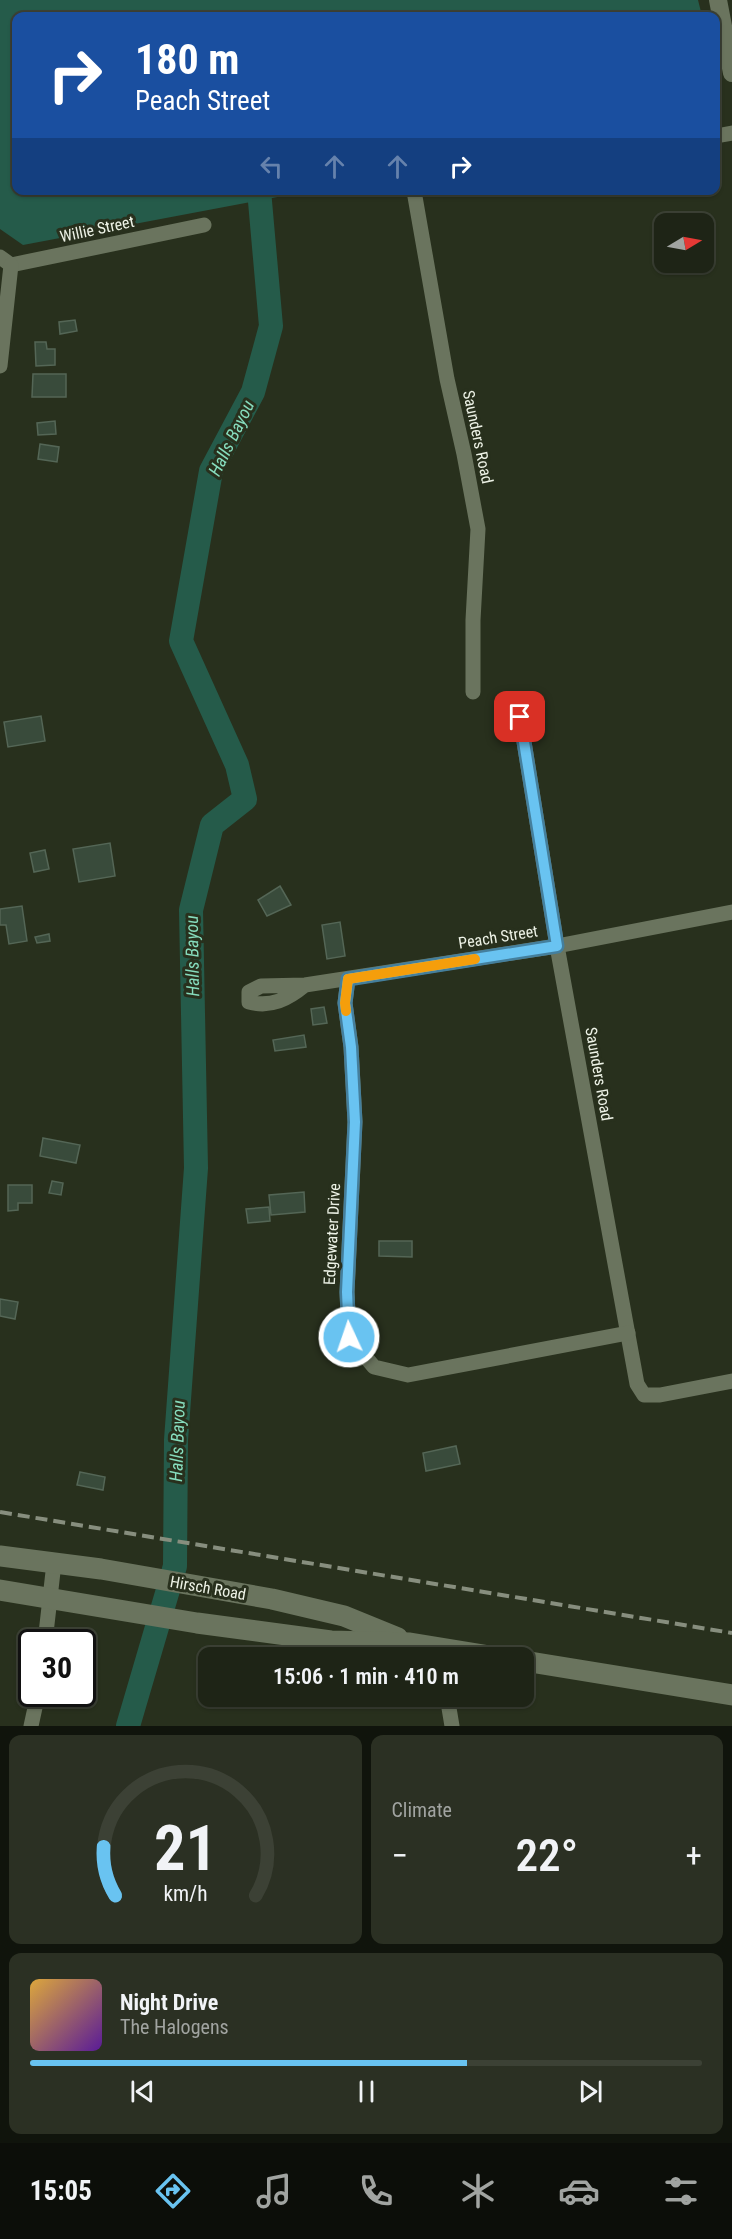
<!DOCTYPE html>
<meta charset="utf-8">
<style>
:root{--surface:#1e2416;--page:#2b3023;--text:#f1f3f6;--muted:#a1a4a1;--line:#3c4135;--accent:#69c3f1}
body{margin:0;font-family:"Roboto Condensed",sans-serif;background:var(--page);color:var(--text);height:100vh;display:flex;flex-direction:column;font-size:22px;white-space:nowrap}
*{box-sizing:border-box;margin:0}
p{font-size:20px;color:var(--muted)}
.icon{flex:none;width:33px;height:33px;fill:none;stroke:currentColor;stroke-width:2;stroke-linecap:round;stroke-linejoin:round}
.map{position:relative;height:1726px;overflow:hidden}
.side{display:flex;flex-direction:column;gap:9px;padding:9px;background:#10140c;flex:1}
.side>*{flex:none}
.banner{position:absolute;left:12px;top:12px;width:708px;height:183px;border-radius:12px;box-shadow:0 2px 4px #0004,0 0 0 2px var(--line);background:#1a4fa0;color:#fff;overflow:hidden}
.needle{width:39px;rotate:80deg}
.controls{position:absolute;left:654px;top:213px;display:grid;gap:12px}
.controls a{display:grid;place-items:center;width:60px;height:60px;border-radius:12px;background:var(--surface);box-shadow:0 2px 4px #0004,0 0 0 2px var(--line);font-size:30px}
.speed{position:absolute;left:18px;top:1629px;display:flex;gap:12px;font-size:30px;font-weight:700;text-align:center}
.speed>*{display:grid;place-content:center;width:78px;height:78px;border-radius:50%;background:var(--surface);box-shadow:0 2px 4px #0004,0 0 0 2px var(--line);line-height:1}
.speed .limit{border:3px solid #111;border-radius:9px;background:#fff;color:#111}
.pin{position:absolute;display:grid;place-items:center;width:51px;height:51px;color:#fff;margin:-26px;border-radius:12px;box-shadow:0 3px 9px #0006}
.me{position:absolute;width:66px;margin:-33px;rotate:357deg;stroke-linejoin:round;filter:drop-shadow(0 0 4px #0008)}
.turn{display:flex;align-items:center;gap:21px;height:126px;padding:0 24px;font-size:27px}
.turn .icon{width:78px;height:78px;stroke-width:2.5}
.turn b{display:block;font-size:42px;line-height:51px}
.lanes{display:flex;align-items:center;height:57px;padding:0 24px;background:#0003;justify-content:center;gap:30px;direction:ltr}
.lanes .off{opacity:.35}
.big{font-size:45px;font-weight:600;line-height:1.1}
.side .card{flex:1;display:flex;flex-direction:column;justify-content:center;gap:9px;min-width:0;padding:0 21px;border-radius:12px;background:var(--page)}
.side .dial{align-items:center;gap:0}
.dial svg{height:156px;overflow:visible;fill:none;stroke:var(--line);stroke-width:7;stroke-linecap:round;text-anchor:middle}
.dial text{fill:var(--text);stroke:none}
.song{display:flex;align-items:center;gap:18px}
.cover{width:72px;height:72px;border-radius:9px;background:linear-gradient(135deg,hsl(40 70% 55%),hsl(270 70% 35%))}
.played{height:6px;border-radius:3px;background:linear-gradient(90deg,var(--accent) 65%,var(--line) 65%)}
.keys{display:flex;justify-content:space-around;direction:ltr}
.heat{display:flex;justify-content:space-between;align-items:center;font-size:33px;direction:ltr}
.side .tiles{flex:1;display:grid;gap:9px;grid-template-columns:1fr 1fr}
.card:last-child{grid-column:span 2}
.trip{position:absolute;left:198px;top:1647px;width:336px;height:60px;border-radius:12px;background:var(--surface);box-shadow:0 2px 4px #0004,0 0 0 2px var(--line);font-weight:600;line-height:60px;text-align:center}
.dock{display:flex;height:96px;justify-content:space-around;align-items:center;background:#0c0e09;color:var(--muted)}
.dock .icon{width:42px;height:42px}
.dock .selected{color:var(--accent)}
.dock b{font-size:27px;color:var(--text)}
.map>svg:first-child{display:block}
.water{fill:#255b4a}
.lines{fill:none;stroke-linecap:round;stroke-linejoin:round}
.river{stroke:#255b4a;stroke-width:24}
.building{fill:#394b3b;stroke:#546656;stroke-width:1.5}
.minor{stroke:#6a745e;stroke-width:15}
.tertiary{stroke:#6a745e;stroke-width:18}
.secondary{stroke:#6a745e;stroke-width:21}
.rail{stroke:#878e7e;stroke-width:4;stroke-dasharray:12 6;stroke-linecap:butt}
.route-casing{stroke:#447f9d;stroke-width:15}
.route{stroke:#69c3f1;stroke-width:10}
.slow{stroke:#f59e0b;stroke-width:10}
.labels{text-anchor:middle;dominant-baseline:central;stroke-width:6;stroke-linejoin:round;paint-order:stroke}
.street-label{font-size:16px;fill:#edf2e6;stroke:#28301d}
.water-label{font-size:18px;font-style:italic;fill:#86dcbd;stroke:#28301d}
</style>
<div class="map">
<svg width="732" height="1726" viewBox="0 0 732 1726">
<rect width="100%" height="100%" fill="#28301d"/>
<path class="water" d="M0,0H698L702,16H16V190L309,191L23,245L0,229Z"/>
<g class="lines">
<path class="river" d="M128,1726L175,1566L176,1440L196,1168L191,910L212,825L245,799L237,765L181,641L211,471L253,392L271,326L259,190"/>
</g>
<g class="building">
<path d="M75,320L77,331L60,334L59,322Z"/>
<path d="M35,342H46L47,349H55V365L36,366Z"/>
<path d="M33,374H66V397H32Z"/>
<path d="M55,421L56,434L38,435L37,423Z"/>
<path d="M40,444L59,447L57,462L38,459Z"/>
<path d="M41,716L45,741L8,747L4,722Z"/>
<path d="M110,843L115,876L79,882L73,849Z"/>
<path d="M45,850L49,869L34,872L30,853Z"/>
<path d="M280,886L291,905L267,916L258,900Z"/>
<path d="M22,906L27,941L9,944L6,925H0V909Z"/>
<path d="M340,922L345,956L327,959L322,925Z"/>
<path d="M49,934L50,941L37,943L35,937Z"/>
<path d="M324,1007L327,1023L313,1025L311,1009Z"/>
<path d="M304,1035L306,1047L275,1051L273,1040Z"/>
<path d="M43,1138L80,1145L76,1163L40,1156Z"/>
<path d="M52,1181L63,1183L61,1195L49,1193Z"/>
<path d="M8,1185H32V1203H18V1210L8,1211Z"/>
<path d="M304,1192L305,1212L271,1215L269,1195Z"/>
<path d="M269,1207L270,1221L248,1223L246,1209Z"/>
<path d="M379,1241H412V1257L379,1256Z"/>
<path d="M0,1299L18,1302L15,1319L0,1316Z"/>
<path d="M456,1446L460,1464L426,1471L423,1453Z"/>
<path d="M80,1472L105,1477L103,1490L77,1485Z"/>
</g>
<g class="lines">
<g class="minor">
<path d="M716,136L732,133"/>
<path d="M417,190L414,191L447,379L464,454L478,529L473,620V692"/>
<path d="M0,257L11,265L204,225"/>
<path d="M0,366L11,265"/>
<path d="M520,717L557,946L637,1384L644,1395H660L732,1381"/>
<path d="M348,979L345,1003L351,1047L355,1122L347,1292L349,1337L374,1367L408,1375L628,1333"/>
<path d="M305,985C288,999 271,1008 249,1002V992L261,986L305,985L557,946L732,912"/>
<path d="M45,1642L54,1563"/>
<path d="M447,1696L452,1726"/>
<path d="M31,1726L38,1694"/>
</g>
<path class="tertiary" d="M718,0L732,73"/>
<g class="secondary">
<path d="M0,1556L101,1569L272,1599L344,1616L398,1638"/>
<path d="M0,1590L197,1623L331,1641L410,1643L502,1658"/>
<path d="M524,1661L732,1695"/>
</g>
<path class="rail" d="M0,1512L732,1633"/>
</g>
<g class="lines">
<g class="route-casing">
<path id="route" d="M349,1337L347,1292L355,1122L351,1047L345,1003L348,979L557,946L520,717"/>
</g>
<use href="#route" class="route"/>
<path class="slow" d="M346,1011L345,1003L348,979L475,959"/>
</g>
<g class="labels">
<g class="street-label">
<text transform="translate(97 229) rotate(-12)">Willie Street</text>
<text transform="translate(478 437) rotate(78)">Saunders Road</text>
<text transform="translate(498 937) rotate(-9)">Peach Street</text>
<text transform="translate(599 1074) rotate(80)">Saunders Road</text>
<text transform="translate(332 1234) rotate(-87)">Edgewater Drive</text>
<text transform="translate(208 1588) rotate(10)">Hirsch Road</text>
</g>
<g class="water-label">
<text transform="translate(231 438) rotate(-64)">Halls Bayou</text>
<text transform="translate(192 956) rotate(-91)">Halls Bayou</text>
<text transform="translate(177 1441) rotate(-88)">Halls Bayou</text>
</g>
</g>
</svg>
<div class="controls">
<a><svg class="needle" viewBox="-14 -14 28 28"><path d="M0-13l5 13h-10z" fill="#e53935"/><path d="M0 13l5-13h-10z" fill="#a1a4a1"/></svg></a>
</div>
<div class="speed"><div class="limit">30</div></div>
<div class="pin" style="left:520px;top:717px;background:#d93025"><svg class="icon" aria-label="arrive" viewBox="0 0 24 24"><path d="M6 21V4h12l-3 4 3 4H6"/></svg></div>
<svg class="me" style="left:349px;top:1337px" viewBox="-20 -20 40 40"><circle r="17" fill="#69c3f1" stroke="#fff" stroke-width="3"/><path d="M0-11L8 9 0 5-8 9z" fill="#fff"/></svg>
<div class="trip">15:06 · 1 min · 410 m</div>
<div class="banner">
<div class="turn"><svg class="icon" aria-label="right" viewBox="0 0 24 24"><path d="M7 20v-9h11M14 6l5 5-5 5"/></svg><div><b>180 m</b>Peach Street</div></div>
<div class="lanes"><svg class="icon off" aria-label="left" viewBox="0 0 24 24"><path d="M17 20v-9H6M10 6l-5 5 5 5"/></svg><svg class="icon off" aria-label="ahead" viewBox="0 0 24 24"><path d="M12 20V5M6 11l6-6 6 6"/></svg><svg class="icon off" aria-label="ahead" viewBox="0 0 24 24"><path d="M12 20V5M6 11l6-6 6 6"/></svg><svg class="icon" aria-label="right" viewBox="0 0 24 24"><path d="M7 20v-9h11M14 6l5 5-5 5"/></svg></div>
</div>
</div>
<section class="side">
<div class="tiles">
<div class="card dial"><svg viewBox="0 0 100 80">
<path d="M14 69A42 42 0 1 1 86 69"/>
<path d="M14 69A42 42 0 0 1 8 44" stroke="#69c3f1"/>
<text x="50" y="56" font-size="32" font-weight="700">21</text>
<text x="50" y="72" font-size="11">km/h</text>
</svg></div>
<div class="card"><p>Climate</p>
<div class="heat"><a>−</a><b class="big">22°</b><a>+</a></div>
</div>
<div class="card">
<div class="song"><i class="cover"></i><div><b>Night Drive</b><p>The Halogens</p></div></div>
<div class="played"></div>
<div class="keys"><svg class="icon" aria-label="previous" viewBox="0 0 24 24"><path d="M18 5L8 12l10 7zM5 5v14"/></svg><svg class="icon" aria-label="pause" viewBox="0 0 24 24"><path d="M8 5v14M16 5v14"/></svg><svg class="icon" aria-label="next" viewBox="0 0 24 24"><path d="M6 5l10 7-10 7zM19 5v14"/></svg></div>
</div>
</div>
</section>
<nav class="dock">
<b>15:05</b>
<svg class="icon selected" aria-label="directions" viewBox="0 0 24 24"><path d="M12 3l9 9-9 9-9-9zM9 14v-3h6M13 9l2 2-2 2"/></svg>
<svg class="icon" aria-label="music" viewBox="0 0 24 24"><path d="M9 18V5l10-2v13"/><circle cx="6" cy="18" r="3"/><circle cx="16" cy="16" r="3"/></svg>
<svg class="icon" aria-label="phone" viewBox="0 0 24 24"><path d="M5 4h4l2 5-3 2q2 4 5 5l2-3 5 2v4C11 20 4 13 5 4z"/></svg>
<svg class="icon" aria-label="climate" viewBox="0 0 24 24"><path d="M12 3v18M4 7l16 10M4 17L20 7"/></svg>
<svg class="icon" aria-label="car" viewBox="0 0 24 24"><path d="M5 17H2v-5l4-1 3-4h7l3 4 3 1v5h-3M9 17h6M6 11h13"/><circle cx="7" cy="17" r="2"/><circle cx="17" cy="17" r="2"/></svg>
<svg class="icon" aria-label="filters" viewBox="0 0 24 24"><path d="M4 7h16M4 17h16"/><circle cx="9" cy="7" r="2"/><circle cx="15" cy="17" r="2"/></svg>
</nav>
